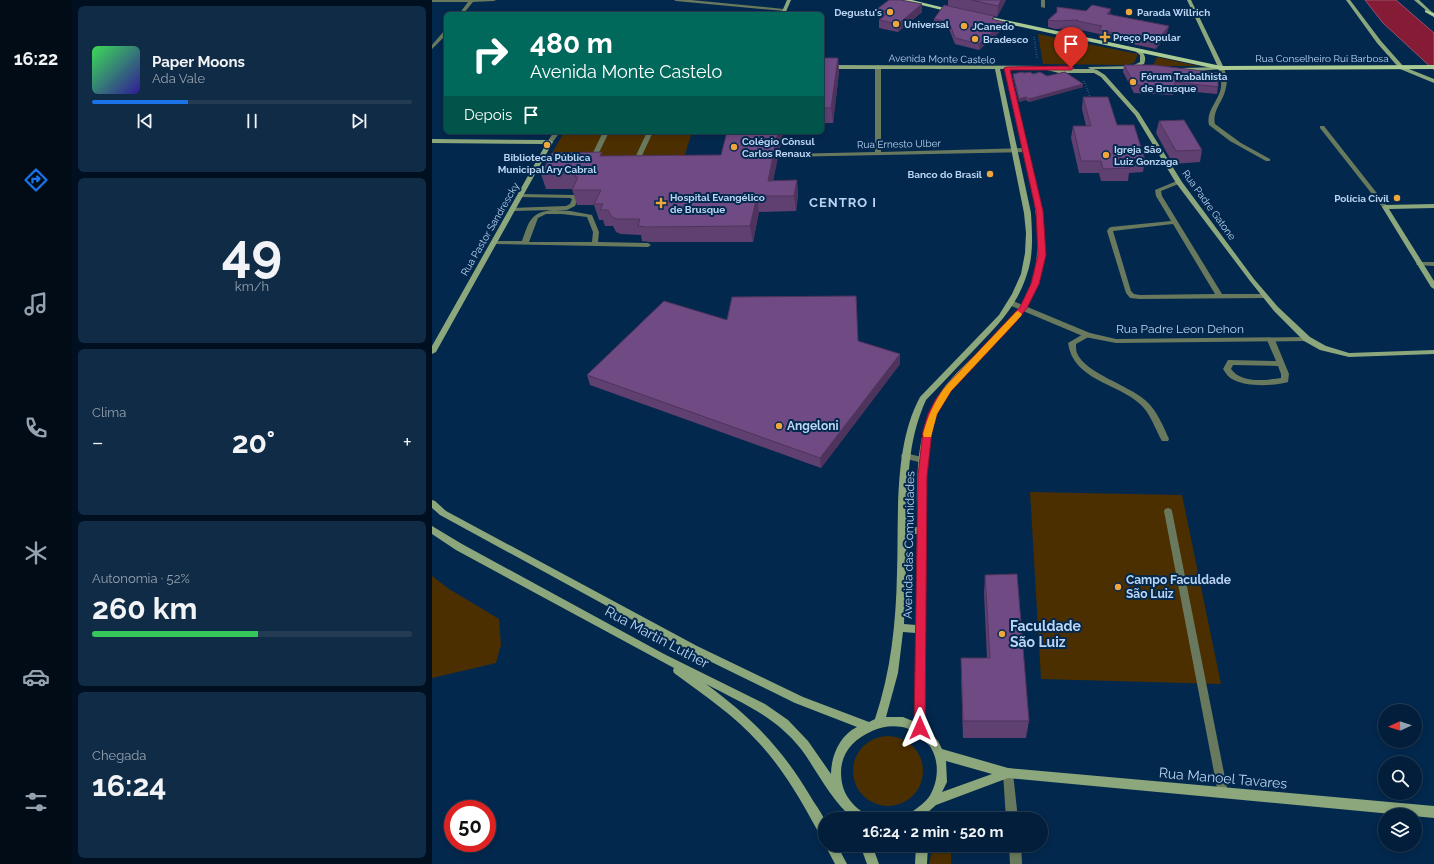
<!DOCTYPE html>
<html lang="pt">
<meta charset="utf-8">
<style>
:root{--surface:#021e3a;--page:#102b45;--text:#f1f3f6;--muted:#96a2af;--line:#233c54;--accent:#1a73e8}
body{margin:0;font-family:Raleway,sans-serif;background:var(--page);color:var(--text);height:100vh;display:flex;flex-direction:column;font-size:15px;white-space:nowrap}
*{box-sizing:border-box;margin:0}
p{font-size:13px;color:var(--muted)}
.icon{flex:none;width:22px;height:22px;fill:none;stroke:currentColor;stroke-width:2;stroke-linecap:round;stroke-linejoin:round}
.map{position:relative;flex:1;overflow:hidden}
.sheet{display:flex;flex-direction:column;gap:6px;padding:6px;background:#011020;width:360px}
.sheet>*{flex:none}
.banner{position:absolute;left:12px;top:12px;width:380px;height:122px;border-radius:6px;box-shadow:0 2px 6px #0003,0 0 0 1px var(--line);background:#00695c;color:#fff;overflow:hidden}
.needle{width:26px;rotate:267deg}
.tools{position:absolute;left:946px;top:704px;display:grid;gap:8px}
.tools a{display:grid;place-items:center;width:44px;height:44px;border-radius:50%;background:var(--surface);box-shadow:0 2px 6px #0003,0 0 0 1px var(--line);font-size:20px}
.speed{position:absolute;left:12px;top:800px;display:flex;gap:8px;font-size:20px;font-weight:700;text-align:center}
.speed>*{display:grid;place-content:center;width:52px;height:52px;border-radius:50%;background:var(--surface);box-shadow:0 2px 6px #0003,0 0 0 1px var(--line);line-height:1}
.speed .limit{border:6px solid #d22;background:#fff;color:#111}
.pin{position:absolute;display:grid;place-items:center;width:34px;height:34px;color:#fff;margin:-41px -17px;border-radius:50% 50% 50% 0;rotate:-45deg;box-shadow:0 0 4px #0007}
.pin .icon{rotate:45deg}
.me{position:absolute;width:44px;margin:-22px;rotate:0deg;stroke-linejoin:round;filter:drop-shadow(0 0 3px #0008)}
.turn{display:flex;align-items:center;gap:14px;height:84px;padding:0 20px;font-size:18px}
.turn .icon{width:52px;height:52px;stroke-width:2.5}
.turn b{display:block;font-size:28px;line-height:34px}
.then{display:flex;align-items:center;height:38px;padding:0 20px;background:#0003;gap:8px;font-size:15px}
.big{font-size:30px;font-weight:700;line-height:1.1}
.sheet .widget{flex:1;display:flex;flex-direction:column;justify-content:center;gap:6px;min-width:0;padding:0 14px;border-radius:6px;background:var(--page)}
.sheet .dial{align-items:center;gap:0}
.dial b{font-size:52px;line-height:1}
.song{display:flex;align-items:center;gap:12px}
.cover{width:48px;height:48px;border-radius:6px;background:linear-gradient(135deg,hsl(130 70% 55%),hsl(250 70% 35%))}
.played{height:4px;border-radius:2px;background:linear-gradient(90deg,var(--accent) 30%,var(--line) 30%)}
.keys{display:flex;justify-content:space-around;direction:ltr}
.heat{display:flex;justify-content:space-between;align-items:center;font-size:22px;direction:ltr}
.charge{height:6px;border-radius:3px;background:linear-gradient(90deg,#34c759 52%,var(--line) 0)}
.trip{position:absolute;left:386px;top:812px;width:230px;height:40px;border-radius:20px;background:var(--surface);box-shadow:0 2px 6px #0003,0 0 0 1px var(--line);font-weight:700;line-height:40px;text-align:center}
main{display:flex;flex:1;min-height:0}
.dock{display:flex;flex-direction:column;width:72px;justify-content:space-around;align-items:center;background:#010c17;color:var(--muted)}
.dock .icon{width:28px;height:28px}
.dock .selected{color:var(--accent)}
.dock b{font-size:18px;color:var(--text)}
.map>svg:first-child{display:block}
.green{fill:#4c2f00}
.water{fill:#851b34;stroke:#95526d}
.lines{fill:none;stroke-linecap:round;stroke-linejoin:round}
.path{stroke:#5f7ea0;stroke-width:1.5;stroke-dasharray:0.5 2;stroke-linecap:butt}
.lane{fill:#69795e;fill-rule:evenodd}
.street{fill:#69795e;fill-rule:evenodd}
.secondary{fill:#8da77c;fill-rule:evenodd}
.primary{fill:#aacb93;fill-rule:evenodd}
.wall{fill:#5f4071}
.shaded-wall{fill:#4e345c}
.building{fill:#6f4a83;stroke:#4e345c}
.route{fill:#e11d48;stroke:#92132f}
.slow{fill:#f59e0b}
.poi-dot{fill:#efa73d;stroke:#03284d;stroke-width:1.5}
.labels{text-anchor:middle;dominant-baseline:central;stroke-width:4;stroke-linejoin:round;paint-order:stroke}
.far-poi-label{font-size:10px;font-weight:bold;fill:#bbd4f2;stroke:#03284d;text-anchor:start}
.far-street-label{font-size:10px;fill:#bbd4f2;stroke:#03284d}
.street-label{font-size:12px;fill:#bbd4f2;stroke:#03284d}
.poi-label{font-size:12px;font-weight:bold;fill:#bbd4f2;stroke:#03284d;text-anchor:start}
.far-district-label{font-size:13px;font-weight:bold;letter-spacing:1px;fill:#bbd4f2;stroke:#03284d}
.near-poi-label{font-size:14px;font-weight:bold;fill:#bbd4f2;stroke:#03284d;text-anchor:start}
.near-street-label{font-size:14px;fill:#bbd4f2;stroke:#03284d}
</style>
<main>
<nav class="dock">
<b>16:22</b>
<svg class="icon selected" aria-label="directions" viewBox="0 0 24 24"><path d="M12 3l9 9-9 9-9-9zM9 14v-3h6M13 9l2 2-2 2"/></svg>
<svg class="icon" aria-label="music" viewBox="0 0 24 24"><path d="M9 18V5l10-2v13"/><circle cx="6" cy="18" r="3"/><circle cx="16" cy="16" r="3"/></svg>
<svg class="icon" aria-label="phone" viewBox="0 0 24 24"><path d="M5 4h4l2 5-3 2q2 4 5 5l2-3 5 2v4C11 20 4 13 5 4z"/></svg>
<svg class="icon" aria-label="climate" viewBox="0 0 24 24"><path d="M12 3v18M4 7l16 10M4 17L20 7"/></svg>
<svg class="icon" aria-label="car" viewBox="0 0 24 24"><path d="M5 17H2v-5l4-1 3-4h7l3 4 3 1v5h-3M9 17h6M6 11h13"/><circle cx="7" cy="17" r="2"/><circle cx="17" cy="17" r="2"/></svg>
<svg class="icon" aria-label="filters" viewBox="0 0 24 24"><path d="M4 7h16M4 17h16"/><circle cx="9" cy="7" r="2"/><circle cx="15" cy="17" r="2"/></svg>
</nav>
<section class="sheet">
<div class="widget">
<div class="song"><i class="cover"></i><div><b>Paper Moons</b><p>Ada Vale</p></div></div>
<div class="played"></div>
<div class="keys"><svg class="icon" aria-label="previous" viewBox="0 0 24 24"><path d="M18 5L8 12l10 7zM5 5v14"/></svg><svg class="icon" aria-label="pause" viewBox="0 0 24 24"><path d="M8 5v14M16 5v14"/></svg><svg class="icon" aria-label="next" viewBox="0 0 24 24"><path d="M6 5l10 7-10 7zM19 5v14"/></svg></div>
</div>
<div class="widget dial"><b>49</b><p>km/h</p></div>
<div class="widget"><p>Clima</p>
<div class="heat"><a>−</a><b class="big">20°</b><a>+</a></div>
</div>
<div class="widget"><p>Autonomia · 52%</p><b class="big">260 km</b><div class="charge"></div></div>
<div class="widget"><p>Chegada</p><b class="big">16:24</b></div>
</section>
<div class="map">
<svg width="1002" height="864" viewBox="0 0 1002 864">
<rect width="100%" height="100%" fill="#03284d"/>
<g class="green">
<path d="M606,34L706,54L702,63L694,65L611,64Z"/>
<path d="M725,57L766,66H721Z"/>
<path d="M132,132H260L250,164H114Z"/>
<path d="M598,492L750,495L789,684L609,679Z"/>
<path d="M0,576L17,589L67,619L69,645L64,663L0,678Z"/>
<circle cx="456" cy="771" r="35"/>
<path d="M501,845H519V864H497Z"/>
</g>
<path class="water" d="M933,0H964L1002,33V70L951,23Z"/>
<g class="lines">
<g class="path">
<path d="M602,37L605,58"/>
<path d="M652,81L659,99"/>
</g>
<g class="lane">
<path d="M609,0H613V8L609,7Z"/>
<path d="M789,66L792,68C794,74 796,81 794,87C792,101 780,110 783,124L809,143L838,159V161H834L798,141L777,125C774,110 787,101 789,87C790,80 788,74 786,68Z"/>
<path d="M171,132H177L163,161L158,162L157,161Z"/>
<path d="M215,132H221L207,162L202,163L201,162Z"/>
<path d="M747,180L749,181V183L729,191L730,196L790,294H835L836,296L835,298L708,299L698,298L694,293L675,231L677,228L679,227L739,221L724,196L723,190ZM741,224L783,294L708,295L702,294L699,291L681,231Z"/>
<path d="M89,194L142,195L146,199L143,206L135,210H123L138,211L160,215L167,232L166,242L216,243L219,245L216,247L60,244V242L62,241H90C97,222 98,212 121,210L81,211L79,210V208L134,206L138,204L140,199L138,198L87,197L86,196ZM114,214H130L155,217L161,232L160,242H97L106,218Z"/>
<path d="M653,333H659L660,335L644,344C644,347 644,351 645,353C653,373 696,385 713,400C725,410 731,426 737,439L736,441H730C723,429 719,414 708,404C685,383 641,380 636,343Z"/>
<path d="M836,338H842L843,340L857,374L856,382C842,386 815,387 802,380C797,378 794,374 791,369L796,360L844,361L835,340ZM801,365L846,366L849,374V378C833,380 810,384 799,369Z"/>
<path d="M473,453L494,458L495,460L494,462L491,463L470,458L469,456L470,454Z"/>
<path d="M736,508L739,509L740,511L796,793L795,797L791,798L787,797L786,793L732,511L733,509Z"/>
</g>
<g class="street">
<path d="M0,0H64L62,1L41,2L31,14H27L36,2H0Z"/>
<path d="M242,0H259L352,9L354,10L352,11L244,1Z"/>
<path d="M12,31H14V35L0,49V45Z"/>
<path d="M446,65L449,67V152L593,148L596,150L593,152L351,157V155L353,154L443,152V67Z"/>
<path d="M888,126H892L955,206V208H951L888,128Z"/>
<path d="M122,132H128L120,143H116L115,142Z"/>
<path d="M987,262H1002V266L985,265L984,264Z"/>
<path d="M577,301H581L658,333L684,339L875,337L879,339L875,341L684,343L653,337L577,305L576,303Z"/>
<path d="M576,768L580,769L581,773L586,819H574L571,773L572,769Z"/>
<path d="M577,845H589L590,864H578Z"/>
</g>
<g class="secondary">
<path d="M355,0H359L353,14H349Z"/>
<path d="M755,0H759L792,68L791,69L750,72L747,70L750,68L786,67Z"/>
<path d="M914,0H918L949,41L972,67L1002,79V83L968,69L945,43Z"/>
<path d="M982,0H987L1002,14V17Z"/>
<path d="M703,49H707C712,53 715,57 712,64L701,69H661L665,70L673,75L707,113L750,182L822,279L846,307L878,337L894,346L917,353L1002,350V354L917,357L888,350L872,341L842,311L818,281L744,183L703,115L669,77L662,73H627L611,69H578L608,201C620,275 605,303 553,354C537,369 519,385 509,404C497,427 495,456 494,481L493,727L506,741L510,749L576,768L1002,806V818L576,778L504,805L488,819H474L476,815C482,810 492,804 497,797C506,783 508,763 499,748C497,744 493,742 490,739C485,733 477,728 470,727C459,725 449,727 440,731C416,742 404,760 411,787C414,797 421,805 429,811C433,814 436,814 438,819H422C399,801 386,772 369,749C343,716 310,703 274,684C321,719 350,748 380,799C384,806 392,815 393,823C394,828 393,834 393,839L389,837C371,804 353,771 327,743C303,716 272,695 242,673L241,670L242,668L24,550L0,534V526L30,544L232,654L333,704L356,720L376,741L399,774C399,756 408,735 425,727L363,703L259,652L8,515L0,508V500L3,501L14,511L265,646L371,697L437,722L443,719C459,671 464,623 465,573C467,518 461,447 488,397L567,315L580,294L589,274L593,253L594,233L592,213L563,69H390V65L616,66L627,69H659L656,68L657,67L700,66L708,62V55L703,51ZM568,69H573L602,201C609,246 608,285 577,321C566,334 554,344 542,356C527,370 511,386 501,404C483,441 485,486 485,527H475C476,482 475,442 494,400C510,384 525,367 541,351C564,327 585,307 595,274C602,254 600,233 599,213ZM475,534H485L484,625L472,624ZM471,632L484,633L483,722L471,717H454L466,673ZM514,761L560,774L510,792L515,782Z"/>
<path d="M0,139L118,140L121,142L4,352L0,354V346L114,144L0,143Z"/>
<path d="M1002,204V208L957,209L1002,281V289L999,287L950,207L953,205Z"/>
<path d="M393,845H405L415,864H403Z"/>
<path d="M428,845H440L447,864H435Z"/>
<path d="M484,845H496L495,864H483Z"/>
</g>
<g class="primary">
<path d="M469,0H480L525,11L522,13Z"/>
<path d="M993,10L1002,13V17L993,12Z"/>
<path d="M550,15L789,66L1002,65V69L789,70L548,18V16Z"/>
</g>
</g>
<g class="wall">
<path d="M516,0H574L565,17L562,16V20L572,22V28L547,50L523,44L517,29L502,25V19L516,6Z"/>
<path d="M625,7L679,14L735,34L724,49L666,37L667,34L644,29V28L623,29L616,27V20L625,12Z"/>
<path d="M445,9L490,12L466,32L447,28V20L450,18L445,17Z"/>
<path d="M390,58H406L407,72L401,123H390Z"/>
<path d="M692,65L786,87L785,94L742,90L741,95L702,93L691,72Z"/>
<path d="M592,73L601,74L651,84V87L597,102L594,100L587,102L581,77V74Z"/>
<path d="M651,97L685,125L713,160L711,172L697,173L696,181H669L667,173H647L639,138L641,126H654L650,109Z"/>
<path d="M727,121L770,150L768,162L741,164L724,133Z"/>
<path d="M351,132L341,181L365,180L366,196L364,211L327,212L321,242H218L210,241L209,235L189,234L184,232L181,226H173L171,220H167L162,205H145L140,189H114L109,174L171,156L289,155Z"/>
<path d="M424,296L426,341L468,354V364L389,468L158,385L155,375Z"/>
<path d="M553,575L597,721L594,738H531L529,676V658H555L552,593Z"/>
</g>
<g class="shaded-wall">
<path d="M569,0H574L565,17L566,6Z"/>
<path d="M490,4V12L466,32V24Z"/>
<path d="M679,9L678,16L675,14Z"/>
<path d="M572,22V28L547,50V44Z"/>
<path d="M737,26L735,34L724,49L725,41Z"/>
<path d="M406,58L407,72L401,123L399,108Z"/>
<path d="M651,84V87L597,102V99Z"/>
<path d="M594,97V100L587,102V99Z"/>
<path d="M346,132H351L338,196L336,181Z"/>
<path d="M365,180L366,196L364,211L362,196Z"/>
<path d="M325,196L327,212L321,242L318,226Z"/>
<path d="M468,354V364L389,468L388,458Z"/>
</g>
<g class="building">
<path d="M457,0H469L490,4L466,24L447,20L457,12L445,9Z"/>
<path d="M539,0H569L566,6Z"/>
<path d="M512,5L562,16L560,19L572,22L547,44L523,38L517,22L502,19Z"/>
<path d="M660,5L679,9L675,14L737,26L725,41L667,30L670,26L645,21L646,20L624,21L616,20L625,12V7L654,11Z"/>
<path d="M390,58H406L399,108H390Z"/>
<path d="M692,65H722L786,73V87L743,82L742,87L703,85Z"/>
<path d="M590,72L592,73L598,72L601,74L608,72L615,76L633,72L651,84L597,99L594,97L587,99L581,74Z"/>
<path d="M651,97H676L685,125H702L713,160H695L698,168L671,169L669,161H649L641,126H659Z"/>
<path d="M752,120L770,150L744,151L727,121Z"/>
<path d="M295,132H346L336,181L365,180L362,196H325L318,226L214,227L206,226L208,219H184L179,216L176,210H168L171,204H162L169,190H140L146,177H143L144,173L109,174L120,153L170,152L168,156L289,155Z"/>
<path d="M424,296L426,341L468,354L388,458L155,375L232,301L295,320L300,297Z"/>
<path d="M585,574L597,721H531L529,658H558L553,575Z"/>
</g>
<path class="route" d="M575,67L639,66L642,68L639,70H578L611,211L614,255L607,284L595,308L583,323L519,391L505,414L500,431L495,476L493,728L492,732L488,734L483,732L482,728L486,476L491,431L496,414L504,399L513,387L588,307L599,284L606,255L604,211L572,68Z"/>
<path class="slow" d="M586,311L590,314L589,316L519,391L505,414L499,437H492L491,434C496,416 502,402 513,387L584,312Z"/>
<g class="poi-dot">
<circle cx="458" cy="12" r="4"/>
<circle cx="697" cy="12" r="4"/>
<circle cx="464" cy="24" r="4"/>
<circle cx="532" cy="26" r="4"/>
<path d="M671 31h4v4h4v4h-4v4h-4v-4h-4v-4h4z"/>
<circle cx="543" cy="39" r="4"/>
<circle cx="701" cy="82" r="4"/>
<circle cx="115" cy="145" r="4"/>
<circle cx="302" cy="147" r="4"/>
<circle cx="674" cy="155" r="4"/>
<circle cx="558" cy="174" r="4"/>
<circle cx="965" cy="198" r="4"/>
<path d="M227 197h4v4h4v4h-4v4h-4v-4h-4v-4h4z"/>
<circle cx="347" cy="426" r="4"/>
<circle cx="686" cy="587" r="4"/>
<circle cx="570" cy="634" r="4"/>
</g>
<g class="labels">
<g class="far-poi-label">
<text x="450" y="12" text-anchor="end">Degustu's</text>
<text x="705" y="12">Parada Willrich</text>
<text x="472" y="24">Universal</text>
<text x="540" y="26">JCanedo</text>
<text x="681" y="37">Preço Popular</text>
<text x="551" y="39">Bradesco</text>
<text x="709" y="76">Fórum Trabalhista<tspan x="709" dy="12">de Brusque</tspan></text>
<text x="310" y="141">Colégio Cônsul<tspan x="310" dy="12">Carlos Renaux</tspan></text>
<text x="682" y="149">Igreja São<tspan x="682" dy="12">Luiz Gonzaga</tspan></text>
<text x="115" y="157" text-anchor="middle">Biblioteca Pública<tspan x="115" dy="12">Municipal Ary Cabral</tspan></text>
<text x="550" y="174" text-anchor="end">Banco do Brasil</text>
<text x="238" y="197">Hospital Evangélico<tspan x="238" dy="12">de Brusque</tspan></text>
<text x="957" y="198" text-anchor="end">Polícia Civil</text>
</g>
<g class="far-street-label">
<text x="890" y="58">Rua Conselheiro Rui Barbosa</text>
<text transform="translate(510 59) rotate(1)">Avenida Monte Castelo</text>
<text transform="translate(467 144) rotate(-1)">Rua Ernesto Ulber</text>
<text transform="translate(777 205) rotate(54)">Rua Padre Gatone</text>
<text transform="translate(58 229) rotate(-60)">Rua Pastor Sandrescky</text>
</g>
<g class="street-label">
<text x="748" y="329">Rua Padre Leon Dehon</text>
<text transform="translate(477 545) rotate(-89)">Avenida das Comunidades</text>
</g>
<g class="poi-label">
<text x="355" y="426">Angeloni</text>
<text x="694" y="580">Campo Faculdade<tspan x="694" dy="14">São Luiz</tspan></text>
</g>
<g class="far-district-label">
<text x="411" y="202">CENTRO I</text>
</g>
<g class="near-poi-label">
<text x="578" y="626">Faculdade<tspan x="578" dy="16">São Luiz</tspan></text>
</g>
<g class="near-street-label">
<text transform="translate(225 637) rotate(28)">Rua Martin Luther</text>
<text transform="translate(791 778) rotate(5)">Rua Manoel Tavares</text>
</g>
</g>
</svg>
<div class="tools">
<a><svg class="needle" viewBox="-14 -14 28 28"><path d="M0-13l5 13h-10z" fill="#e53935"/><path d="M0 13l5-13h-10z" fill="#96a2af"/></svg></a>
<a><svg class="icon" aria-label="search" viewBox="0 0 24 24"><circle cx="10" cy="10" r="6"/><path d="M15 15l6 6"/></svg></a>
<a><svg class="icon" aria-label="layers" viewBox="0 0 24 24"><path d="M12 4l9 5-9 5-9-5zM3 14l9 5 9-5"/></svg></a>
</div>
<div class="speed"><div class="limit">50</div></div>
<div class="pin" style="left:639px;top:68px;background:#d93025"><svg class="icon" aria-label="arrive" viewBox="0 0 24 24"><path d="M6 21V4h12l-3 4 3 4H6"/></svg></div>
<svg class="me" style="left:488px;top:728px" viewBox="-20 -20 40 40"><path d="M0-17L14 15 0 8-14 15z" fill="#e11d48" stroke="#fff" stroke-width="4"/></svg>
<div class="trip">16:24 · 2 min · 520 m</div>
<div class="banner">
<div class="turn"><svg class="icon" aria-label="right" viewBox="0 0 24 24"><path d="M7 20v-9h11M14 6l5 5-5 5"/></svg><div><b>480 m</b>Avenida Monte Castelo</div></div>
<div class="then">Depois<svg class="icon" aria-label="arrive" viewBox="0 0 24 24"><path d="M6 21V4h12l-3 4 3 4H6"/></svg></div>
</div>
</div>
</main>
